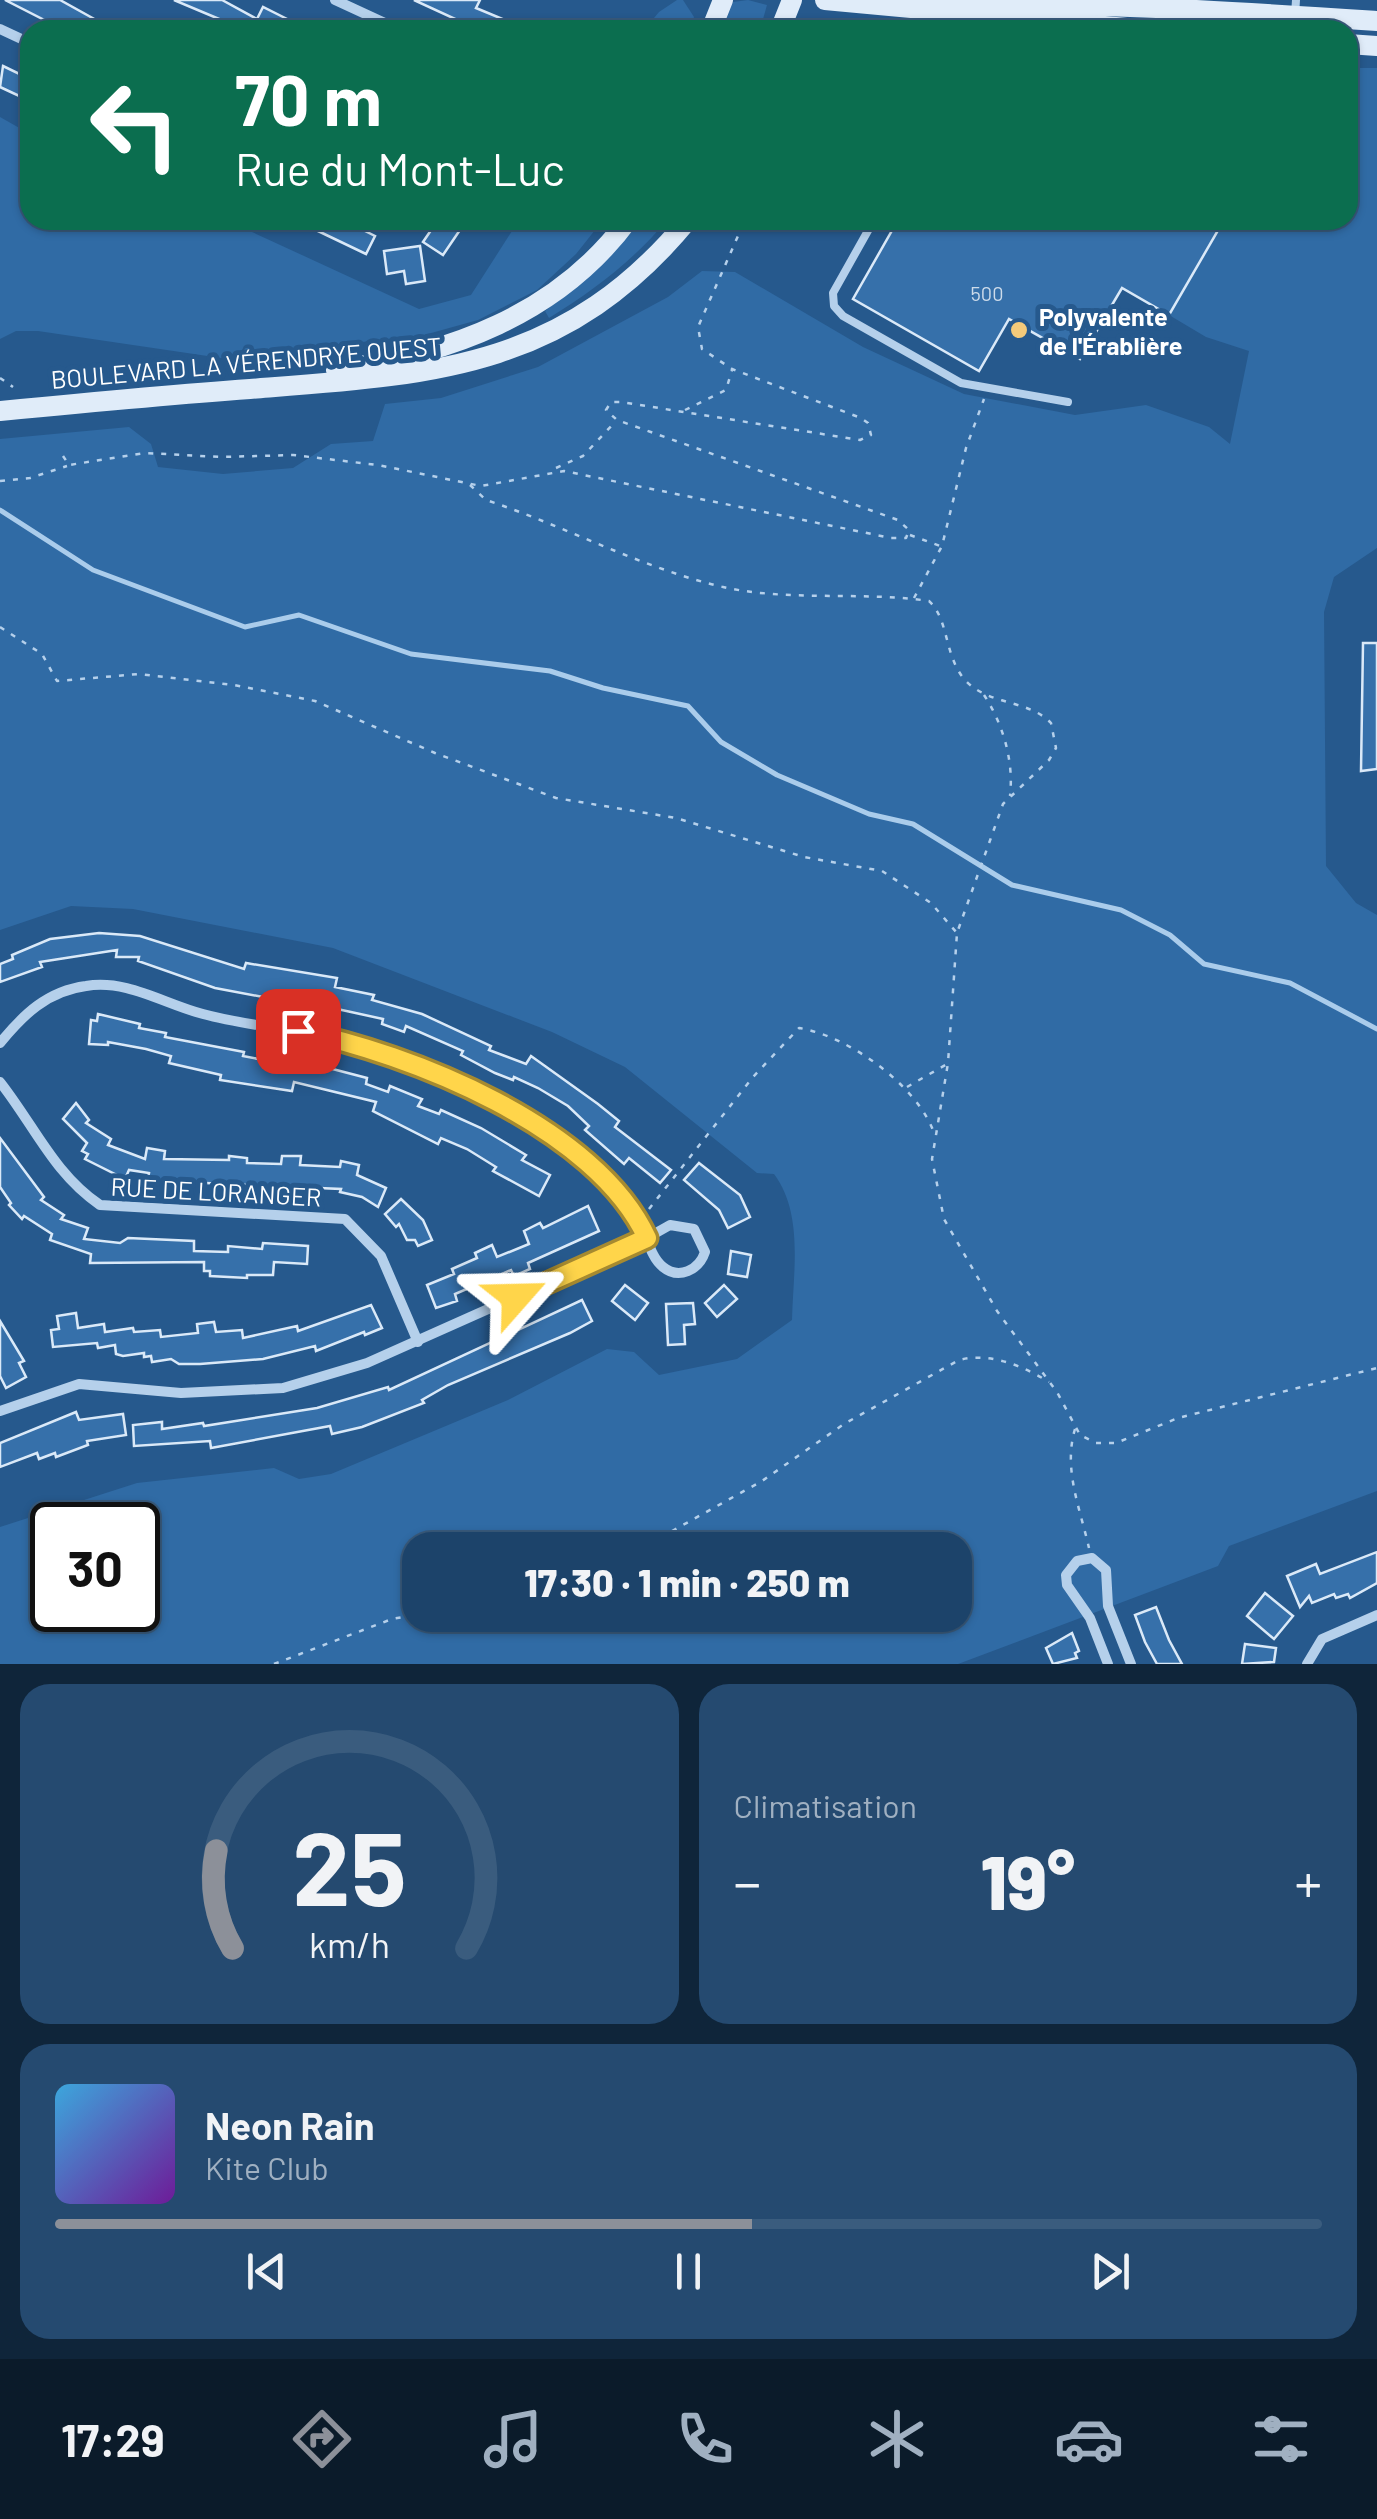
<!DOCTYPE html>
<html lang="fr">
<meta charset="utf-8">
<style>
:root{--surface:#1c436a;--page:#254a70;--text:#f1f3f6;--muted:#a0b0c1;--line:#3a5c7e;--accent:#8c9099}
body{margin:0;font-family:Barlow,sans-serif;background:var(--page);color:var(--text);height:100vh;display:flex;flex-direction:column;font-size:38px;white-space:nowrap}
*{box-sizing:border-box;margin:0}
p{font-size:32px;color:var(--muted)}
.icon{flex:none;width:55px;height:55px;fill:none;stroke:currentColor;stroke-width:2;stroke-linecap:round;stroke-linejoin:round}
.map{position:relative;height:1664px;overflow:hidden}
.drawer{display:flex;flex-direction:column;gap:20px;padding:20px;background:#0f253a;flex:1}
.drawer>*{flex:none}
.top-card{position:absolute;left:20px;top:20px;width:1338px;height:210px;border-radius:30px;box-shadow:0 2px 8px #0004,0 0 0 2px var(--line);background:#0b6e4f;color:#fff;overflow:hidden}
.speed{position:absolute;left:30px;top:1502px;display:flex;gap:20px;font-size:50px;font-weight:700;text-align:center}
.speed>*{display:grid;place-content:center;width:130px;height:130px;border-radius:50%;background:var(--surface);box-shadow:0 2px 8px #0004,0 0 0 2px var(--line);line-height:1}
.speed .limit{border:5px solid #111;border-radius:15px;background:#fff;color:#111}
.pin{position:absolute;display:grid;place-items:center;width:85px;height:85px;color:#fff;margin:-42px;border-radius:20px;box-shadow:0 5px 15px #0006}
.me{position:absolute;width:110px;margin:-55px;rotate:65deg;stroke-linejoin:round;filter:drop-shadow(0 0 8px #0008)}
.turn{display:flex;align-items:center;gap:35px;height:210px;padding:0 50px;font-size:45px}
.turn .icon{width:130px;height:130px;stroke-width:2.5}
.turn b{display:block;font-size:70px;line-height:85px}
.big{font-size:75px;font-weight:800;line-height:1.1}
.drawer .tile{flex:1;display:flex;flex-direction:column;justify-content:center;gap:15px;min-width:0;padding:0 35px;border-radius:30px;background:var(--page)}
.drawer .dial{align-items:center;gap:0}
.dial svg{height:260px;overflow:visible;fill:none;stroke:var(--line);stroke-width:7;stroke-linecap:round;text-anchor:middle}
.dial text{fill:var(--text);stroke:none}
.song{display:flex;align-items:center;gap:30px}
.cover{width:120px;height:120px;border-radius:15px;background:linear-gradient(135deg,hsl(200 70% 55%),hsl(280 70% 35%))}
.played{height:10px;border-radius:5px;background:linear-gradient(90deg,var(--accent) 55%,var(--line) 55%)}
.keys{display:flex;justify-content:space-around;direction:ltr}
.heat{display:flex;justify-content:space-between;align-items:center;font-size:55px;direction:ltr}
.drawer .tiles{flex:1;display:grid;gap:20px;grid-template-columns:1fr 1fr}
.tile:last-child{grid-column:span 2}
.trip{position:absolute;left:402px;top:1532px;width:570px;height:100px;border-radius:30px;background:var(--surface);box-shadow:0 2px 8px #0004,0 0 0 2px var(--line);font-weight:800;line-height:100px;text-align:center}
.tab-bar{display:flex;height:160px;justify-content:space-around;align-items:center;background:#0b1b2a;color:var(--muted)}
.tab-bar .icon{width:70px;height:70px}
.tab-bar .selected{color:var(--accent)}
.tab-bar b{font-size:45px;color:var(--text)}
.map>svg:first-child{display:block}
.green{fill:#306ba5;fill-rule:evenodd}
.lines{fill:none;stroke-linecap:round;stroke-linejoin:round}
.stream{stroke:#aacceb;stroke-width:5}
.building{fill:#3670aa;stroke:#dae9f8;stroke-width:2.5}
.path{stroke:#b5d0eb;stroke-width:2.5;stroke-dasharray:5 8;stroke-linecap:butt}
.lane{stroke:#b5d0eb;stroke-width:8}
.street{stroke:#b5d0eb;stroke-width:10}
.secondary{stroke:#e0ecf9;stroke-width:20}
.route-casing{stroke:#a68a30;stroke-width:25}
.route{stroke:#ffd54a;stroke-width:18}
.poi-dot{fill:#f4ca7a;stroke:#26598d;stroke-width:4}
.labels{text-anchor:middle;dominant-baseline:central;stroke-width:10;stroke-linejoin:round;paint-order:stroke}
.number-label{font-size:20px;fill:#cddbea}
.poi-label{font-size:25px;font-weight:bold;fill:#fff;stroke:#26598d;text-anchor:start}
.street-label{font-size:25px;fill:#fff;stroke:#26598d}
</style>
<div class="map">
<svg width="1377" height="1664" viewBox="0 0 1377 1664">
<rect width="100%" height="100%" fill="#26598d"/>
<g class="green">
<path d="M677,0H683L694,17L690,30H644L659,12Z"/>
<path d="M748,0L767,5L760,30H722L733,2Z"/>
<path d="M1348,68H1377V548L1334,577L1324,612L1326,866L1356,903L1377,915V1491L1229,1546L1218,1566L958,1664H0V1527L137,1483L274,1468L299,1479L331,1474L508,1400L607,1349L634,1352L659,1375L737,1359L792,1320C793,1273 804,1214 774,1174L757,1173L625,1067L552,1032L333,948L133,909L71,906L0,930V439L129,427L151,444L158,467L223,474L293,468L331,444L373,441L385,404L441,398L538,367L668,297L702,271L735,272L863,347L964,394L1075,415L1146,405L1209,427L1230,444L1249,351L1206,337L1169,315L1224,220H1348ZM52,1525H138V1610H52ZM420,1550H955V1615H420Z"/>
<path d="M0,117L30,134V220H226L419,309L471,295L519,220H603L576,254L537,290L478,320L424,335L221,358L38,331H16L0,339Z"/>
<path d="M636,220H667C634,260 593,291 549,318L545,311L589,277Z"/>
</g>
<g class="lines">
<path class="stream" d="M0,510L93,570L245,627L299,615L411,654L550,671L603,688L688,706L721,742L777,775L869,814L913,824L1012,885L1121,910L1170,935L1204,964L1290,983L1377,1029"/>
</g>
<g class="building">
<path d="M5,0H60L114,30H64Z"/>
<path d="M174,0H222L257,19L263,7L309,30H228L231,24Z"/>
<path d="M414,0H480L476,8L529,30H479Z"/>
<path d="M3,66L30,79V101L0,87Z"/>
<path d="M295,220H336L346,225L347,222L375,236L366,254Z"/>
<path d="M438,220H458L464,224L443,255L423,242Z"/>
<path d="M898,220H1224L1169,315L1122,288L1080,359L1009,319L979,371L853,299Z"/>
<path d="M420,246L425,281L406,284L404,271L387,274L384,251Z"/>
<path d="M1363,643H1377V769L1361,771Z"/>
<path d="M99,933L140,936L244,969L246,963L337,978L335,987L374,995L372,1000L422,1014L491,1046L489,1050L526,1064L531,1056L598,1104L619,1121L615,1127L671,1170L660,1183L629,1158L624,1164L585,1130L589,1126L568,1106L538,1088L514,1077L513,1080L495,1073L461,1055L463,1051L406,1026L404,1032L382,1024L383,1019L319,1005L321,998L286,991L284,1001L215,988L138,961L139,957H116L117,950L40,962L42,967L0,982V964L13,959L12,955L50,939Z"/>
<path d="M98,1014L140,1024L139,1028L166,1033L165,1037L244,1052L243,1056L284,1064L285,1058L298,1060L367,1078L366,1084L388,1092L390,1086L422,1099L418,1106L439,1114L441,1110L481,1128L526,1155L522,1160L550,1175L539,1196L493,1171L496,1167L467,1149L441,1138L438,1144L373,1111L376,1102L294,1082L292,1091L220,1080L221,1075L169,1063L171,1056L146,1049L108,1042V1045L89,1044L91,1020L97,1021Z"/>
<path d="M76,1103L89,1120L86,1123L111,1139L108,1145L145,1159L147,1148L165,1151L164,1159L229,1160V1156L247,1158V1163L281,1164L282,1156H301L300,1165L340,1167L341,1161L359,1165L357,1175L386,1188L378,1207L362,1197L340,1192L341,1189L160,1181L148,1179L149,1173L129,1170L125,1179L85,1159L88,1154L82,1151L87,1143L63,1119Z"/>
<path d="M0,1138L44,1197L41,1200L64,1215L61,1219L88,1228L84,1239L120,1243L128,1238L194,1241V1251L228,1252V1246L262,1249L263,1243L308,1246L307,1264L274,1262L273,1275H247V1278L210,1276V1271H204V1262L90,1263L91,1254L50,1240L52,1234L24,1216L22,1219L9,1205L11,1203L0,1187Z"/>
<path d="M699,1163L740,1195L750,1217L728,1228L719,1210L684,1180Z"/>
<path d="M401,1199L423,1220L432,1240L418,1246L415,1240H407L399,1224L396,1227L385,1214Z"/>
<path d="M588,1206L599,1231L528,1263L530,1269L514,1276L511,1270L455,1294L457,1301L436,1308L427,1285L454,1274L452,1269L477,1258L475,1253L492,1245L497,1257L529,1244L524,1231L540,1223L543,1228Z"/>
<path d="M731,1251L751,1255L747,1277L728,1274Z"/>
<path d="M625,1285L648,1303L635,1320L612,1301Z"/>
<path d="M724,1285L737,1299L717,1317L705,1303Z"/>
<path d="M582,1300L592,1321L570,1333L448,1385L422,1400L424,1403L362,1427L332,1434L330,1426L211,1448L210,1441L134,1446L133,1425L162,1422V1429L203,1423L204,1426L317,1408L388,1387L389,1390Z"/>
<path d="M693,1303L695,1324L684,1325L685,1344L668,1345L666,1304Z"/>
<path d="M371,1305L382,1328L365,1335L364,1332L316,1351L315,1346L263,1359L200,1364H179L171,1359L152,1362L151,1356L144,1357V1353L123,1356L116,1354L115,1345L98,1348L97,1343L53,1347L51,1330L59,1329L57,1316L76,1313L78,1328L104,1324L105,1332L133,1328L134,1332L160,1330L161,1337L198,1333L197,1324L214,1322L216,1332L242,1330L243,1338L297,1326L298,1331Z"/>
<path d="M0,1321L24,1361L19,1363L26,1377L6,1388L0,1376Z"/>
<path d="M76,1412L79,1420L123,1414L126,1435L87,1441L88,1445L56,1457L55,1453L39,1459L37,1453L0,1467V1443Z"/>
<path d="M1377,1552V1583L1350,1598L1348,1594L1336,1598L1334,1594L1312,1603L1309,1596L1300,1607L1287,1576L1316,1564L1320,1574Z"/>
<path d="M1265,1593L1293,1616L1274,1639L1247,1616Z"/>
<path d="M1156,1607L1169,1640L1182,1664H1157L1145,1642L1135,1615Z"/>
<path d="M1072,1633L1079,1651L1075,1653L1077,1658L1053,1664L1046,1648Z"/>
<path d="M1245,1644L1276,1648L1274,1662L1242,1664Z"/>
</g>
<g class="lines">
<g class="path">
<path d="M840,30L895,25"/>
<path d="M0,378L13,387"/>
<path d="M685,410L726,390L732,370"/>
<path d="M63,456L69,465L145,453L221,457L293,455L378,465L481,486L564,471L891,538H906L909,530L898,520L617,420L606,410L611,402H621L860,440L871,435L868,423L861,418L732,369L702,349L698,327L745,220"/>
<path d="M556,468L583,456L616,421"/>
<path d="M0,481L30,478L67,466"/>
<path d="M470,485L486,500C565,526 641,568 723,587C790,602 861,591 929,601C949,619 944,656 965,680C989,706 1028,699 1051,723L1056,748L1049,760L1003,804L957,933L948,1063L932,1159L944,1219L997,1311L1057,1392L1080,1435L1096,1443H1116L1178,1418L1377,1368"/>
<path d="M910,535L940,546"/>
<path d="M914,598L942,546L966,448L984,399"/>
<path d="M0,627L42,654L57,681L139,674L234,685L315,701L435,753L556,798L676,818L804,857L882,871L931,903L957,933"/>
<path d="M984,695C1003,724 1014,761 1010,796"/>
<path d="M907,1087L947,1064"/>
<path d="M649,1209L753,1077L799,1028C849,1036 920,1087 935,1136"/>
<path d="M1075,1429C1063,1469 1080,1508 1089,1548"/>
<path d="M638,1550L762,1481L844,1424L959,1360C990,1352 1023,1366 1049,1382"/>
<path d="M274,1664L392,1619L420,1614"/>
</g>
<g class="lane">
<path d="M1294,30L1296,0"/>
<path d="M874,220L833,293L834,306L843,316L961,383L1068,402"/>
</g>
<g class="street">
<path d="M335,0L400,30"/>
<path d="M0,29L30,43"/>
<path d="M0,1043C23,1015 47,991 86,986C127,979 164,1004 203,1014C244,1025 288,1029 330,1037C409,1054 486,1090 551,1137C583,1160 618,1187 639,1220C648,1235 649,1256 663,1267C679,1280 699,1270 705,1252L694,1229L670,1225L647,1238L367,1363L283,1388L181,1393L79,1384L0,1411"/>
<path d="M0,1082C34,1125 54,1174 100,1205L345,1219L381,1256L418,1342"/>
<path d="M1108,1664L1090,1618L1067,1585L1066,1575L1077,1561L1092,1558L1106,1570L1108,1606L1131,1664"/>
<path d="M1307,1664L1322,1639L1377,1615"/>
</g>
<g class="secondary">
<path d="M825,0L1148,30"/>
<path d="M915,7C1064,0 1227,11 1377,21"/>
<path d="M711,30L723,0"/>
<path d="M780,30L792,0"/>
<path d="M1348,44L1377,46"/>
<path d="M336,370C449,354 558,315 628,220"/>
<path d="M0,411C83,403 167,395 250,389C431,375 564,370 688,220"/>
</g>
</g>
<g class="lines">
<g class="route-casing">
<path id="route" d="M298,1031C410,1053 596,1127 647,1238L516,1297"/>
</g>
<use href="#route" class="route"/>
</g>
<circle class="poi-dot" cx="1019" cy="330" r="10"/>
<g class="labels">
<g class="number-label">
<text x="987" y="293">500</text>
</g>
<g class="poi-label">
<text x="1039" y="316">Polyvalente<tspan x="1039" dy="29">de l'Érablière</tspan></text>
</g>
<g class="street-label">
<text transform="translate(246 362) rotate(-5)">BOULEVARD LA VÉRENDRYE OUEST</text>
<text transform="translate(216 1191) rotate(3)">RUE DE LORANGER</text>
</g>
</g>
</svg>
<div class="speed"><div class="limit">30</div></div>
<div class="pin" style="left:298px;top:1031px;background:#d93025"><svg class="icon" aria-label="arrive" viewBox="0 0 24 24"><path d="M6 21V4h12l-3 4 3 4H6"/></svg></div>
<svg class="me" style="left:516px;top:1297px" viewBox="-20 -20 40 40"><path d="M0-17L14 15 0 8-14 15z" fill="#ffd54a" stroke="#fff" stroke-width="4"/></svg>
<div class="trip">17:30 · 1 min · 250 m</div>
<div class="top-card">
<div class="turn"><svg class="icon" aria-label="left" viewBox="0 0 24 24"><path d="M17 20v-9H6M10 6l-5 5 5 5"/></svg><div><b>70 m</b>Rue du Mont-Luc</div></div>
</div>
</div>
<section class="drawer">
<div class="tiles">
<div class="tile dial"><svg viewBox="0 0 100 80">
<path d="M14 69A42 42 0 1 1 86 69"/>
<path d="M14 69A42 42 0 0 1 9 39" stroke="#8c9099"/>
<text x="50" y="56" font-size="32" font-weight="700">25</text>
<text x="50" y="72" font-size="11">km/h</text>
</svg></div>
<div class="tile"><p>Climatisation</p>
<div class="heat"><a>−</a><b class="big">19°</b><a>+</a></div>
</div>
<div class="tile">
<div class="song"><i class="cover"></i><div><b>Neon Rain</b><p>Kite Club</p></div></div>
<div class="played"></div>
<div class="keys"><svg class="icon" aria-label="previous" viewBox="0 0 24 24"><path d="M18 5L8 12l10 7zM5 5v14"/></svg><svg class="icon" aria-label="pause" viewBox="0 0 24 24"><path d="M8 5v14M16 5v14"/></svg><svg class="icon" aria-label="next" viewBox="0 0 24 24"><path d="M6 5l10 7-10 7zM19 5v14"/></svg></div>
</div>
</div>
</section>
<nav class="tab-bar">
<b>17:29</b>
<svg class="icon selected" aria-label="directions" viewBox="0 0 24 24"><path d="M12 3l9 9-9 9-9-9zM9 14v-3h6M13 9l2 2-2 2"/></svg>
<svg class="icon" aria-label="music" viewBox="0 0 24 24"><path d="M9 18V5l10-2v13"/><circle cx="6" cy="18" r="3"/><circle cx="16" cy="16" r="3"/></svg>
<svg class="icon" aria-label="phone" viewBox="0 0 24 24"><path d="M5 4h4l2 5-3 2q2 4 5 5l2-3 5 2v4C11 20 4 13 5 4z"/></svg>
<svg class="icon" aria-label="climate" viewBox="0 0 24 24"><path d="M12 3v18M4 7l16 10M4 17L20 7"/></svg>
<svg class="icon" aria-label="car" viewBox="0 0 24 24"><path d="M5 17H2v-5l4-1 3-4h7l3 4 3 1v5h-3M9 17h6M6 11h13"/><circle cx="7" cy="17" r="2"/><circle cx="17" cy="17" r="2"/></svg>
<svg class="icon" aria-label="filters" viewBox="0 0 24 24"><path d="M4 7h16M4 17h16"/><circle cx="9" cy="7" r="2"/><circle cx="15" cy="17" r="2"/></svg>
</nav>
